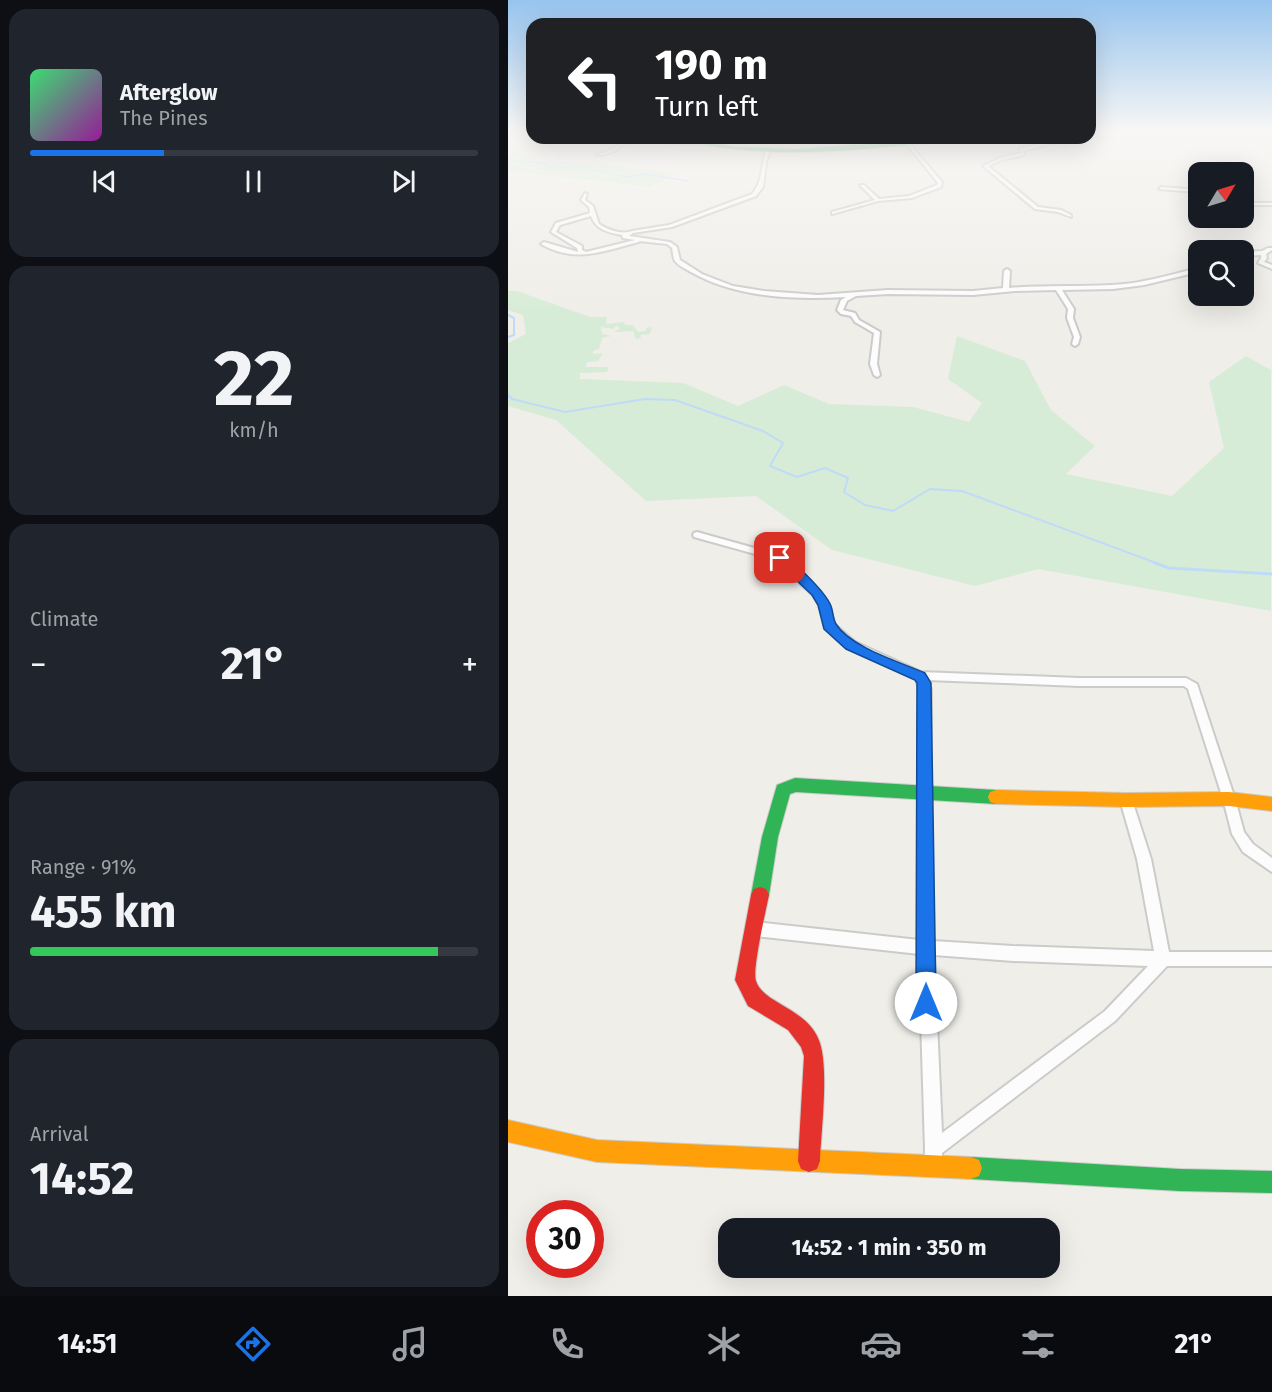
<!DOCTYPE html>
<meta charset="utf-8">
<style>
:root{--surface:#171b24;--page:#20242c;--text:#f1f3f6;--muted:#9ea1a6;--line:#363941;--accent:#1a73e8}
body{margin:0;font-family:"Fira Sans",sans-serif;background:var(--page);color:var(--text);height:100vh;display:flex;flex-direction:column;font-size:22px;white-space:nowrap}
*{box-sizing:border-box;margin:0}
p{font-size:20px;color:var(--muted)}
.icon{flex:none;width:33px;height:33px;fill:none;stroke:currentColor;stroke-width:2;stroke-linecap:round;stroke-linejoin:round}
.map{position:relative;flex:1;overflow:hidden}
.drawer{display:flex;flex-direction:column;gap:9px;padding:9px;background:#0d0f14;width:508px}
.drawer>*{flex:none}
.guide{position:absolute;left:18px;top:18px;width:570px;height:126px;border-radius:18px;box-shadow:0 6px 24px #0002;background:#202124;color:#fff;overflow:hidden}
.needle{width:39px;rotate:52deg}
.controls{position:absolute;left:680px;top:162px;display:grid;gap:12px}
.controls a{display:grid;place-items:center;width:66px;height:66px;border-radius:12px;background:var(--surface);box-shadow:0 6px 24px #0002;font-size:30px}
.speed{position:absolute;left:18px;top:1200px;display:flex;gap:12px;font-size:30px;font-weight:700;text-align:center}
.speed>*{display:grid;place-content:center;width:78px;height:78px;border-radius:50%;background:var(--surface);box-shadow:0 6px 24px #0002;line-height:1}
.speed .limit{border:9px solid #d22;background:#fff;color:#111}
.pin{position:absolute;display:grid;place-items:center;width:51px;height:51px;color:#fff;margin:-26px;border-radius:12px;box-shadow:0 3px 9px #0006}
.me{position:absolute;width:66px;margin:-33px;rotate:0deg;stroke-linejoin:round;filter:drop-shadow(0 0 4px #0008)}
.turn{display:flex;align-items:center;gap:21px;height:126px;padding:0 30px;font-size:27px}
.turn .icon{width:78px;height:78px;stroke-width:2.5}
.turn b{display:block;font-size:42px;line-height:51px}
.big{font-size:45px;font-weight:700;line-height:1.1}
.drawer .widget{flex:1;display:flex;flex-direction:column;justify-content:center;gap:9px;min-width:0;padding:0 21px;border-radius:18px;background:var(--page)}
.drawer .dial{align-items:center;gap:0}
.dial b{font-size:78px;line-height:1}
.song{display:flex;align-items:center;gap:18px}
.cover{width:72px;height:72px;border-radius:9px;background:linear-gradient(135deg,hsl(140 70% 55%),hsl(300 70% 35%))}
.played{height:6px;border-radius:3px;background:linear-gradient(90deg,var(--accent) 30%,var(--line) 30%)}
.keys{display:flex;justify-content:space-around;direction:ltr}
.heat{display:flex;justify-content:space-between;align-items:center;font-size:33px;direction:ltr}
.charge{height:9px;border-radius:4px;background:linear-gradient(90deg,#34c759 91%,var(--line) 0)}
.trip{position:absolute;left:210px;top:1218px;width:342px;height:60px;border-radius:18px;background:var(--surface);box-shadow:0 6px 24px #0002;font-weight:700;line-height:60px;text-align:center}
.tabs{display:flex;height:96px;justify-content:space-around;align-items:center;background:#090b0e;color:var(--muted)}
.tabs .icon{width:42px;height:42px}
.tabs .on{color:var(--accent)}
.tabs b{font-size:27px;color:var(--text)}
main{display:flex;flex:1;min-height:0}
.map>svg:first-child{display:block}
.green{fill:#d7ecd6}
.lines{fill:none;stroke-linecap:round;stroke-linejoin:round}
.stream-far2{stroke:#bfdbf8;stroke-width:1.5}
.stream-far1{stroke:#bfdbf8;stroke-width:2}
.stream{stroke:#bfdbf8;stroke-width:3}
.street-casing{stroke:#cbcbca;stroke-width:4}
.fast-casing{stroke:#cbcccb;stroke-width:2}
.slow-casing{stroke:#cbcccb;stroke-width:2}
.jam-casing{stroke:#cbcccb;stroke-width:2}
.street{fill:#fdfcfc;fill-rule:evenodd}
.fast{fill:#30b455;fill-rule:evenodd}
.slow{fill:#ff9f0a;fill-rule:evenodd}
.jam{fill:#e5322d;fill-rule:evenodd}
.route{fill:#1a73e8;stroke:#114b97;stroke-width:1.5}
</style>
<main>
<section class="drawer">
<div class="widget">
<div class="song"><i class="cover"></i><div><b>Afterglow</b><p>The Pines</p></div></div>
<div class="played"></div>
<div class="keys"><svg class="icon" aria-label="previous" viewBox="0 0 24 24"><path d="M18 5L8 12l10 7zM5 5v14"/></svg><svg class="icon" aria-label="pause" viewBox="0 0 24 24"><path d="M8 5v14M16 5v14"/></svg><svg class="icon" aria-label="next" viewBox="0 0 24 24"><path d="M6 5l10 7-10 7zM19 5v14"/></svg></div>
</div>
<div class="widget dial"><b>22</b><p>km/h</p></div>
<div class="widget"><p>Climate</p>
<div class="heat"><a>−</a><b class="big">21°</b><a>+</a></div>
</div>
<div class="widget"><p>Range · 91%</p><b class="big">455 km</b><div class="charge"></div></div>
<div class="widget"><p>Arrival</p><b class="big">14:52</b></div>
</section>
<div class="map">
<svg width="764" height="1296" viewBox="0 0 764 1296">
<rect width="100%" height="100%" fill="#efeee9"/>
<g class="green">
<path d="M13,149V154L32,161L92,163L167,174L143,187L0,171V153Z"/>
<path d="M0,291H9L82,317H99L98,324L116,322L117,325H125L130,332L138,331V328L144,327L142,334L132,335L133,338L128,339L125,331L108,332L107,330H111V326L106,327V329L93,327L94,334L103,336L94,338L91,349L85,351V354L95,353L90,361L79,362L78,367H101L99,372L72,373V379L175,383L230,406L276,385L321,404L405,407L461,422L474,403L440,379L449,336L517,361L543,410L587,446L558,474L664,496L716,448L701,382L738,356L763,370V611L530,569L467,586L324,550L248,496L138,501L48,420L0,406V343L18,334L15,315L0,310Z"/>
</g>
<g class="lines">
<path class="stream-far2" d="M0,151L8,154L1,160L33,163L43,167H75L119,177L138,174L180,181"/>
<g class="stream-far1">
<path d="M0,315L6,318V335L0,337"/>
<path d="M0,395L4,399L57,412L137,399L167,400L255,431L275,443L262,466L289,477L317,468L340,478L336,492L357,505L385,511L422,489L454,491L651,564"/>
</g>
<path class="stream" d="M647,563L661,568L764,574"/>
<g class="street-casing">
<g id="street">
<path d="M593,131H597L593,136L582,138V136L591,134Z"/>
<path d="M35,138H39L38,142H36Z"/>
<path d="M120,138H124C114,146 102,156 89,155L107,148Z"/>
<path d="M136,138L174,142H196L198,143L174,144Z"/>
<path d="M569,138H579L541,144L515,151L516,155L494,160L480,166L530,207L553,210L563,215V217L550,212L527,209L475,166L492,158L513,153L512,149L541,142Z"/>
<path d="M400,142L434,182L433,187L404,198L370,201L324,214V212L367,200L352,185H356L371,199L401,196L429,185L430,183L398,143Z"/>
<path d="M260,149L262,150L258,163L255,187L248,196L164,227L125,233L121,236L162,242L169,247L172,260L194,274L225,286L256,291L310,295L380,290L465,291L495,288L496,271L499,269L502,271L501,288C535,285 568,287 603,285C633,284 661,275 690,268V272L636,285L605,289L554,290L566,309L565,318L572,337L570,344L567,346L564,344L566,337L559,318L560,309L548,290L507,291L465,295L380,294L348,296L339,301L335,310L347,313L351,320L372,332L369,364L372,375L369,377L366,375L362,364L366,333L347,322L343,316L333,314L329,310L333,300L338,297C286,300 229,298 183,272C178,269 171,266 167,261C165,258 165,252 164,248L159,244L131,241V242C94,251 69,264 33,244L36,242L70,252L69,248L43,232L48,223L82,213L81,207L73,200L77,193L79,194L77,200L85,206L91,224C100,230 114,235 124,231L161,225L244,194C255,182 253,165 258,150ZM83,216C89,231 100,232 114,235L115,238L127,240L78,252L74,250V246L48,232L52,225Z"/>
<path d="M653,187L690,190V192L651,189Z"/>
<rect x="735" y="203" width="29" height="2"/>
<path d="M760,248H764V250L758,254L759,258L756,262L764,265V269L750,263L753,258V255L735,256V252L754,251Z"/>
<path d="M189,532L275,556L284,562L300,581L312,591L321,605L326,624L347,642L413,672L571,678H678L689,684L727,799L736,832L745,844L764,858V872L735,852L724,834L715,799L680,689L676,686H571L419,680L423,689L422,804L425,941L505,946L646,951L629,859L612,800L614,796L618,795L622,796L624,800L643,859L661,952H764V966H659L607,1021L434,1153V1166L431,1172L425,1175L419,1172L416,1166L417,1149L411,954L247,936L242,934L240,929L242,924L247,922L411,940L410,804L411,689L408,679L339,648L317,628L311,605L305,595L294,585L278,566L269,560L186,537L185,535L186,533ZM426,955L505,961L640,966L597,1011L434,1133Z"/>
</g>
</g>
<g class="fast-casing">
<g id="fast">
<path d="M201,138H207L201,142L226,147L288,149L447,138C433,144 413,143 397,145C330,152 261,157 194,144Z"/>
<path d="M287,778L488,790L494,792L496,797L494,802L488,804L288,792L282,794L270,837L261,895L258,901L252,903L246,901L243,895L254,837L269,785Z"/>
<path d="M463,1157L672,1169L764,1171V1193L672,1191L463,1179L455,1176L452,1168L455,1160Z"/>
</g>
</g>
<g class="slow-casing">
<g id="slow">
<path d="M488,790L618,793L721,792L764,797V811L721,806L618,807L488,804L482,802L480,797L482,792Z"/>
<path d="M0,1120L89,1140L463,1157L471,1160L474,1168L471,1176L463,1179L89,1162L0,1142Z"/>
</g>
</g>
<g class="jam-casing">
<path id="jam" d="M252,887L258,889L261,895C258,910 244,970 248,981C255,1003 297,1008 310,1038C322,1063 313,1131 312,1161L309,1169L301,1172L293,1169L290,1161L296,1056L293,1047L280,1030L240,1006L227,980L243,895L246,889Z"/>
</g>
<use href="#street" class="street"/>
<use href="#fast" class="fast"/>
<use href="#slow" class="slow"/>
<use href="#jam" class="jam"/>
</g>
<linearGradient id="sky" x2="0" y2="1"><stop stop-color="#97c4ee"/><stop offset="0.42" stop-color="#f8f7f5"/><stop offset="1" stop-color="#f8f7f5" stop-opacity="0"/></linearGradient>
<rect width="764" height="312" fill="url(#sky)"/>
<path class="route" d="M272,555C284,558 318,593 323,606C325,611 325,619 328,624C342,647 392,662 417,673L423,683L428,1003L425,1010L418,1012L411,1010L408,1003L409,683L407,680L338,649L316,629L310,605L304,595L265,558Z"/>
</svg>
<div class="controls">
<a><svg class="needle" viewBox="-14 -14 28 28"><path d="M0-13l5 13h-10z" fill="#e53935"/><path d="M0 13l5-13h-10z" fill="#9ea1a6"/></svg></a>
<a><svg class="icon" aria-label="search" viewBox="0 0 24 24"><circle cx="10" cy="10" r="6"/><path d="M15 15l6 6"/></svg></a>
</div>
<div class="speed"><div class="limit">30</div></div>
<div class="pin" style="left:272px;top:558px;background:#d93025"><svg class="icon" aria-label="arrive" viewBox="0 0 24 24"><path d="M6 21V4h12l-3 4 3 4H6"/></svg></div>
<svg class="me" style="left:418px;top:1003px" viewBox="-20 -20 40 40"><circle r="19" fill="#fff"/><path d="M0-13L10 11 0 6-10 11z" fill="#1a73e8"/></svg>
<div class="trip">14:52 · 1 min · 350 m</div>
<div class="guide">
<div class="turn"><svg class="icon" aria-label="left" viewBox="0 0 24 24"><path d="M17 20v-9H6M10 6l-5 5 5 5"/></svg><div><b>190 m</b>Turn left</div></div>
</div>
</div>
</main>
<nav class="tabs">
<b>14:51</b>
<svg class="icon on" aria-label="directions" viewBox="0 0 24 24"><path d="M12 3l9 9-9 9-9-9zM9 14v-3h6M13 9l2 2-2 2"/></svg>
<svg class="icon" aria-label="music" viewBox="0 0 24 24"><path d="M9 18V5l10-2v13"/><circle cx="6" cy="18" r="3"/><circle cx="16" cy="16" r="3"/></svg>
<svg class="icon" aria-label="phone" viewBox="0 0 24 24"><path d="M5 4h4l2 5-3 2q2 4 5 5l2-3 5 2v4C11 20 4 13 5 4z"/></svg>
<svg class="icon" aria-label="climate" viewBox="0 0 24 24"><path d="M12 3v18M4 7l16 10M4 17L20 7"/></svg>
<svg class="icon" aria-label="car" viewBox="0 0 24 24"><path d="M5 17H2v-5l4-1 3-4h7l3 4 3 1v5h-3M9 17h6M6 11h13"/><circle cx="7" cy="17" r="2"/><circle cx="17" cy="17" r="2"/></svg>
<svg class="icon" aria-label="filters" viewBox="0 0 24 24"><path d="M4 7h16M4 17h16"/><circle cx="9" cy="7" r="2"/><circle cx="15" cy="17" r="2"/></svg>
<b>21°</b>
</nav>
